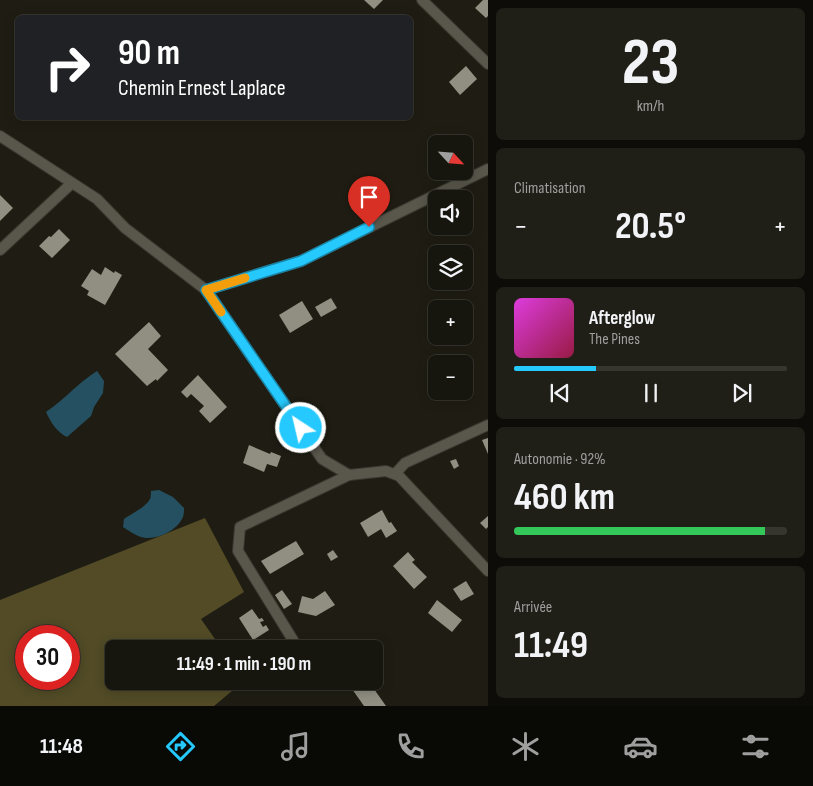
<!DOCTYPE html>
<html lang="fr">
<meta charset="utf-8">
<style>
:root{--surface:#17160e;--page:#201f17;--text:#f1f3f6;--muted:#9e9f9e;--line:#36352e;--accent:#25c9fe}
body{margin:0;font-family:"Sofia Sans Condensed",sans-serif;background:var(--page);color:var(--text);height:100vh;display:flex;flex-direction:column;font-size:19px;white-space:nowrap}
*{box-sizing:border-box;margin:0}
p{font-size:16px;color:var(--muted)}
.icon{flex:none;width:28px;height:28px;fill:none;stroke:currentColor;stroke-width:2;stroke-linecap:round;stroke-linejoin:round}
.map{position:relative;flex:1;overflow:hidden}
.details{display:flex;flex-direction:column;gap:8px;padding:8px;background:#0d0c08;width:325px}
.details>*{flex:none}
.guide{position:absolute;left:15px;top:15px;width:398px;height:105px;border-radius:8px;box-shadow:0 2px 12px #0003,0 0 0 1px var(--line);background:#202124;color:#fff;overflow:hidden}
.needle{width:32px;rotate:116deg}
.controls{position:absolute;left:428px;top:135px;display:grid;gap:10px}
.controls a{display:grid;place-items:center;width:45px;height:45px;border-radius:8px;background:var(--surface);box-shadow:0 2px 12px #0003,0 0 0 1px var(--line);font-size:25px}
.speed{position:absolute;left:15px;top:625px;display:flex;gap:10px;font-size:25px;font-weight:700;text-align:center}
.speed>*{display:grid;place-content:center;width:65px;height:65px;border-radius:50%;background:var(--surface);box-shadow:0 2px 12px #0003,0 0 0 1px var(--line);line-height:1}
.speed .limit{border:8px solid #d22;background:#fff;color:#111}
.pin{position:absolute;display:grid;place-items:center;width:42px;height:42px;color:#fff;margin:-51px -21px;border-radius:50% 50% 50% 0;rotate:-45deg;box-shadow:0 0 5px #0007}
.pin .icon{rotate:45deg}
.me{position:absolute;width:55px;margin:-28px;rotate:325deg;stroke-linejoin:round;filter:drop-shadow(0 0 4px #0008)}
.turn{display:flex;align-items:center;gap:18px;height:105px;padding:0 20px;font-size:22px}
.turn .icon{width:65px;height:65px;stroke-width:2.5}
.turn b{display:block;font-size:35px;line-height:42px}
.big{font-size:38px;font-weight:700;line-height:1.1}
.details .tile{flex:1;display:flex;flex-direction:column;justify-content:center;gap:8px;min-width:0;padding:0 18px;border-radius:8px;background:var(--page)}
.details .dial{align-items:center;gap:0}
.dial b{font-size:65px;line-height:1}
.song{display:flex;align-items:center;gap:15px}
.cover{width:60px;height:60px;border-radius:8px;background:linear-gradient(135deg,hsl(300 70% 55%),hsl(340 70% 35%))}
.played{height:5px;border-radius:2px;background:linear-gradient(90deg,var(--accent) 30%,var(--line) 30%)}
.keys{display:flex;justify-content:space-around;direction:ltr}
.heat{display:flex;justify-content:space-between;align-items:center;font-size:28px;direction:ltr}
.charge{height:8px;border-radius:4px;background:linear-gradient(90deg,#34c759 92%,var(--line) 0)}
.trip{position:absolute;left:105px;top:640px;width:278px;height:50px;border-radius:8px;background:var(--surface);box-shadow:0 2px 12px #0003,0 0 0 1px var(--line);font-weight:700;line-height:50px;text-align:center}
.tabs{display:flex;height:80px;justify-content:space-around;align-items:center;background:#090906;color:var(--muted)}
.tabs .icon{width:35px;height:35px}
.tabs .on{color:var(--accent)}
.tabs b{font-size:22px;color:var(--text)}
main{display:flex;flex:1;min-height:0}
.map>svg:first-child{display:block}
.forest{fill:#524b26;fill-rule:evenodd}
.water{fill:#255061}
.building{fill:#918f82}
.lines{fill:none;stroke-linecap:round;stroke-linejoin:round}
.minor-casing{stroke:#3a3832;stroke-width:12}
.minor{stroke:#59574b;stroke-width:10}
.route-casing{stroke:#1883a5;stroke-width:12}
.route{stroke:#25c9fe;stroke-width:9}
.slow{stroke:#f59e0b;stroke-width:9}
</style>
<main>
<div class="map">
<svg width="488" height="706" viewBox="0 0 488 706">
<rect width="100%" height="100%" fill="#1f1d13"/>
<path class="forest" d="M205,518L244,592L201,619L222,649H114V681H244L214,706H0V600ZM69,636V679H26V636Z"/>
<g class="water">
<path d="M97,371L104,381L103,393L94,407L91,416L67,437C57,432 51,423 46,412C64,400 78,383 97,371Z"/>
<path d="M159,490L173,497L184,508C184,511 184,516 182,519C175,532 155,541 141,537C135,535 129,531 123,527L124,519C131,514 146,507 150,499C151,497 151,493 151,491Z"/>
</g>
<g class="building">
<path d="M364,0H383L374,9Z"/>
<path d="M483,0H488V16L486,18L475,8Z"/>
<path d="M466,66L477,79L460,95L449,82Z"/>
<path d="M0,195L13,208L0,221Z"/>
<path d="M59,229L70,240L52,258L39,246L49,236L51,237Z"/>
<path d="M105,267L114,273L115,271L122,275L105,305L87,295L89,291L81,286L92,269L101,275Z"/>
<path d="M331,298L337,308L321,317L315,307Z"/>
<path d="M302,301L313,319L290,333L279,315Z"/>
<path d="M149,322L161,336L148,349L168,370L157,381L156,379L147,386L115,354Z"/>
<path d="M198,375L227,407L210,423L199,411L204,406L191,394L187,398L181,392Z"/>
<path d="M488,438V454L482,440Z"/>
<path d="M249,445L270,454L271,452L281,456L277,467L267,464L264,472L243,463Z"/>
<path d="M456,459L459,466L454,469L450,461Z"/>
<path d="M382,510L389,523L391,522L397,531L386,538L381,529L368,537L360,523Z"/>
<path d="M488,516V527L486,529L480,523Z"/>
<path d="M296,541L304,554L270,574L261,561Z"/>
<path d="M333,550L338,557L331,561L327,554Z"/>
<path d="M408,552L415,560L412,562L427,577L414,589L393,566Z"/>
<path d="M466,581L474,594L461,601L453,589Z"/>
<path d="M282,590L292,604L284,609L275,595Z"/>
<path d="M325,591L335,605L316,616L298,612L302,596L313,599Z"/>
<path d="M437,600L462,620L452,632L428,613Z"/>
<path d="M252,609L259,619L262,618L264,621L260,622L263,627L266,625L269,630L253,640L239,618Z"/>
<path d="M376,673L384,683L374,689L386,706H364L352,689L364,681H374V675Z"/>
<path d="M291,681H323L322,685L310,682L297,690Z"/>
</g>
<g class="lines">
<g class="minor-casing">
<g id="minor">
<path d="M422,0L488,64"/>
<path d="M0,136L97,199L125,228L206,290L322,459L349,475L386,471L399,476L488,571"/>
<path d="M0,250L72,183"/>
<path d="M206,290L301,261L488,169"/>
<path d="M395,474L405,463L488,425"/>
<path d="M296,645L238,551L240,527L349,475"/>
</g>
</g>
<use href="#minor" class="minor"/>
</g>
<g class="lines">
<g class="route-casing">
<path id="route" d="M301,428L206,290L301,261L369,227"/>
</g>
<use href="#route" class="route"/>
<path class="slow" d="M221,312L206,290L245,278"/>
</g>
</svg>
<div class="controls">
<a><svg class="needle" viewBox="-14 -14 28 28"><path d="M0-13l5 13h-10z" fill="#e53935"/><path d="M0 13l5-13h-10z" fill="#9e9f9e"/></svg></a>
<a><svg class="icon" aria-label="sound" viewBox="0 0 24 24"><path d="M4 9h4l5-4v14l-5-4H4zM17 9q2 3 0 6"/></svg></a>
<a><svg class="icon" aria-label="layers" viewBox="0 0 24 24"><path d="M12 4l9 5-9 5-9-5zM3 14l9 5 9-5"/></svg></a>
<a>+</a>
<a>−</a>
</div>
<div class="speed"><div class="limit">30</div></div>
<div class="pin" style="left:369px;top:227px;background:#d93025"><svg class="icon" aria-label="arrive" viewBox="0 0 24 24"><path d="M6 21V4h12l-3 4 3 4H6"/></svg></div>
<svg class="me" style="left:301px;top:428px" viewBox="-20 -20 40 40"><circle r="17" fill="#25c9fe" stroke="#fff" stroke-width="3"/><path d="M0-11L8 9 0 5-8 9z" fill="#fff"/></svg>
<div class="trip">11:49 · 1 min · 190 m</div>
<div class="guide">
<div class="turn"><svg class="icon" aria-label="right" viewBox="0 0 24 24"><path d="M7 20v-9h11M14 6l5 5-5 5"/></svg><div><b>90 m</b>Chemin Ernest Laplace</div></div>
</div>
</div>
<section class="details">
<div class="tile dial"><b>23</b><p>km/h</p></div>
<div class="tile"><p>Climatisation</p>
<div class="heat"><a>−</a><b class="big">20.5°</b><a>+</a></div>
</div>
<div class="tile">
<div class="song"><i class="cover"></i><div><b>Afterglow</b><p>The Pines</p></div></div>
<div class="played"></div>
<div class="keys"><svg class="icon" aria-label="previous" viewBox="0 0 24 24"><path d="M18 5L8 12l10 7zM5 5v14"/></svg><svg class="icon" aria-label="pause" viewBox="0 0 24 24"><path d="M8 5v14M16 5v14"/></svg><svg class="icon" aria-label="next" viewBox="0 0 24 24"><path d="M6 5l10 7-10 7zM19 5v14"/></svg></div>
</div>
<div class="tile"><p>Autonomie · 92%</p><b class="big">460 km</b><div class="charge"></div></div>
<div class="tile"><p>Arrivée</p><b class="big">11:49</b></div>
</section>
</main>
<nav class="tabs">
<b>11:48</b>
<svg class="icon on" aria-label="directions" viewBox="0 0 24 24"><path d="M12 3l9 9-9 9-9-9zM9 14v-3h6M13 9l2 2-2 2"/></svg>
<svg class="icon" aria-label="music" viewBox="0 0 24 24"><path d="M9 18V5l10-2v13"/><circle cx="6" cy="18" r="3"/><circle cx="16" cy="16" r="3"/></svg>
<svg class="icon" aria-label="phone" viewBox="0 0 24 24"><path d="M5 4h4l2 5-3 2q2 4 5 5l2-3 5 2v4C11 20 4 13 5 4z"/></svg>
<svg class="icon" aria-label="climate" viewBox="0 0 24 24"><path d="M12 3v18M4 7l16 10M4 17L20 7"/></svg>
<svg class="icon" aria-label="car" viewBox="0 0 24 24"><path d="M5 17H2v-5l4-1 3-4h7l3 4 3 1v5h-3M9 17h6M6 11h13"/><circle cx="7" cy="17" r="2"/><circle cx="17" cy="17" r="2"/></svg>
<svg class="icon" aria-label="filters" viewBox="0 0 24 24"><path d="M4 7h16M4 17h16"/><circle cx="9" cy="7" r="2"/><circle cx="15" cy="17" r="2"/></svg>
</nav>
